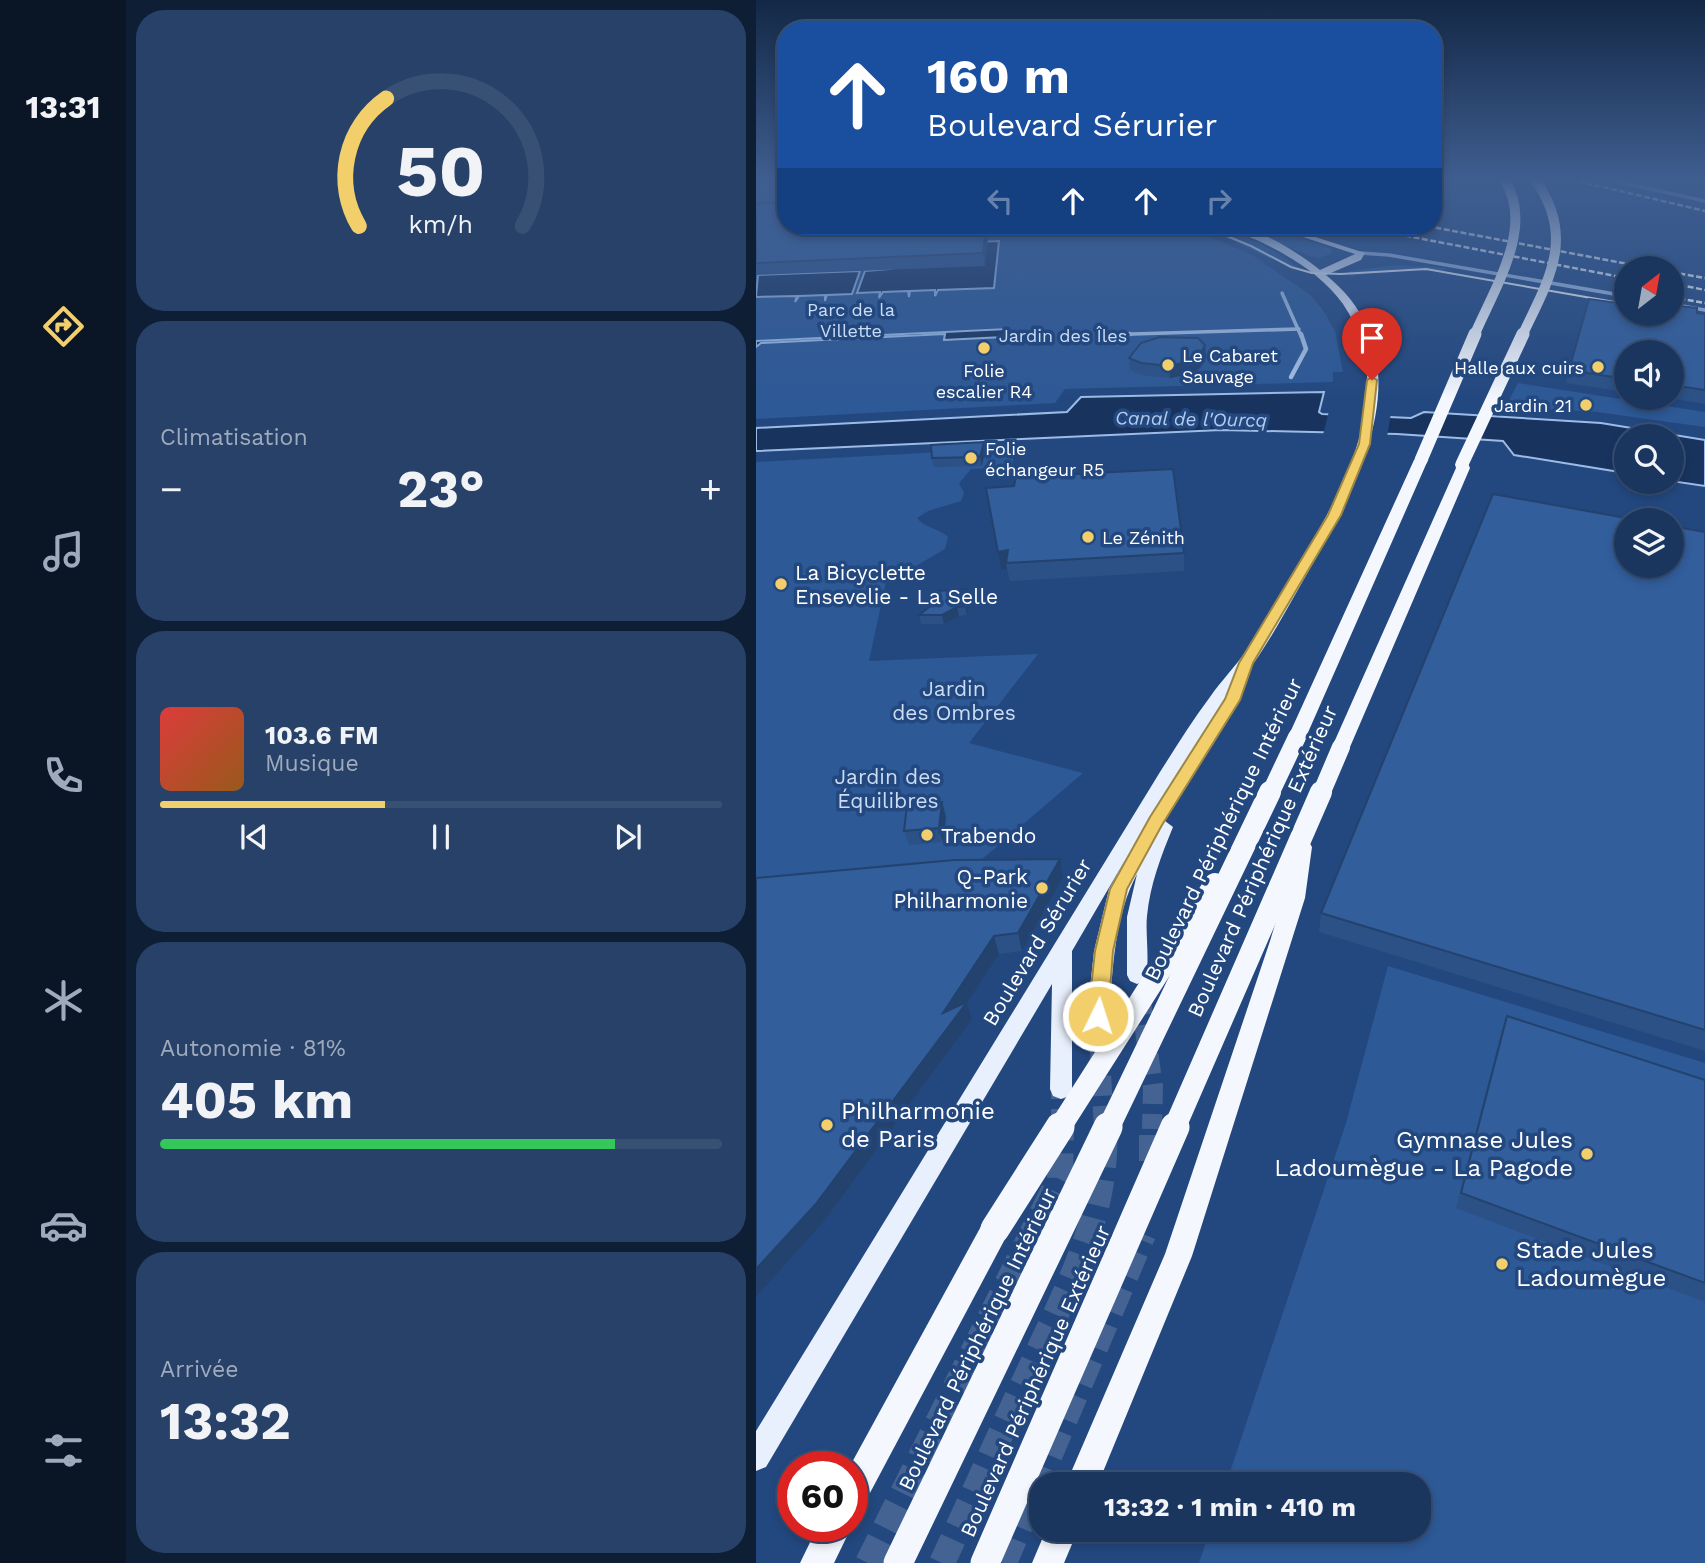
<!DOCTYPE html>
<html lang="fr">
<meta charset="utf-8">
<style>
:root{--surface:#1a365f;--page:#274168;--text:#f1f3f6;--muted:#9fabbd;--line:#385074;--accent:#f2cf6a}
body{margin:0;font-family:"Work Sans",sans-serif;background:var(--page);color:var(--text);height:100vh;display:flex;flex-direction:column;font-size:26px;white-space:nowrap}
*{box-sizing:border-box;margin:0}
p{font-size:23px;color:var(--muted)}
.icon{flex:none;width:38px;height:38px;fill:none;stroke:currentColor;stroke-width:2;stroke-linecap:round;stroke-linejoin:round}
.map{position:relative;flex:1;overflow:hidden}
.drawer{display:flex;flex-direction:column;gap:10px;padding:10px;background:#0e1e34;width:630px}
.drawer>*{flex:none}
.guide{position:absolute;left:21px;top:21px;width:665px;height:214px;border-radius:28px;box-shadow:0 4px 10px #0003,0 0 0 2px var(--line);background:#1a4fa0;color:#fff;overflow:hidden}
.needle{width:46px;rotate:31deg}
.controls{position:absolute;left:858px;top:256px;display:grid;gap:14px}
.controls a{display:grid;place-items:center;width:70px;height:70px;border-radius:50%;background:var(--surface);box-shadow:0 4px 10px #0003,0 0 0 2px var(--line);font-size:35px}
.speed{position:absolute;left:21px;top:1451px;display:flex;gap:14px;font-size:35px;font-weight:700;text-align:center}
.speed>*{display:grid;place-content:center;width:91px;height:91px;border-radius:50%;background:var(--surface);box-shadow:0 4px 10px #0003,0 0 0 2px var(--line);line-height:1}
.speed .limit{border:10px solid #d22;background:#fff;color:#111}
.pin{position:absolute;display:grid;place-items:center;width:60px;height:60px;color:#fff;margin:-72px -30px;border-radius:50% 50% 50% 0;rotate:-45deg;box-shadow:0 0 7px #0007}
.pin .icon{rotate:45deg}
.me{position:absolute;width:77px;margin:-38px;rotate:4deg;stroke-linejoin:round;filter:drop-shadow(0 0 5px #0008)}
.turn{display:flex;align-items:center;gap:24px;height:147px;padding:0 35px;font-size:32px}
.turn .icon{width:91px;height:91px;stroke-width:2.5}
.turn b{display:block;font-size:49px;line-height:60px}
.lanes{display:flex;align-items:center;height:66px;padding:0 35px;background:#0003;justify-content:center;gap:35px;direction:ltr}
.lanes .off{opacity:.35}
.big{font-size:52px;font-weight:700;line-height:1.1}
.drawer .tile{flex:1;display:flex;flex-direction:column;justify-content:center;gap:10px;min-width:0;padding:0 24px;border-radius:28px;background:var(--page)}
.drawer .dial{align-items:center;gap:0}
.dial svg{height:182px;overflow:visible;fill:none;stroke:var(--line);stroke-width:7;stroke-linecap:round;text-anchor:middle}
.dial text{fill:var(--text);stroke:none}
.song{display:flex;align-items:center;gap:21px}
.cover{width:84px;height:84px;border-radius:10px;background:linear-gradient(135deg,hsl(0 70% 55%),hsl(30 70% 35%))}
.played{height:7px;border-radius:4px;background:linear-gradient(90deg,var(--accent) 40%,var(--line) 40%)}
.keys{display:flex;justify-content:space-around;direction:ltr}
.heat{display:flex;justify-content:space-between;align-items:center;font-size:38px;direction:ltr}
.charge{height:10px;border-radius:5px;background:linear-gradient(90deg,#34c759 81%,var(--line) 0)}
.trip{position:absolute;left:273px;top:1472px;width:402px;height:70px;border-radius:28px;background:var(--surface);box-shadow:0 4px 10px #0003,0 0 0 2px var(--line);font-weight:700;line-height:70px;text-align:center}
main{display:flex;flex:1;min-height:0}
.tab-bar{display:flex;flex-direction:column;width:126px;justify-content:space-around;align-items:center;background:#0a1626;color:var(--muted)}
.tab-bar .icon{width:49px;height:49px}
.tab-bar .selected{color:var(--accent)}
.tab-bar b{font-size:32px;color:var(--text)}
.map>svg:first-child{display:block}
.green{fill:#2d5996}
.water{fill:#18345e;stroke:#9cbce7;stroke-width:2}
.pier{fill:#23487f}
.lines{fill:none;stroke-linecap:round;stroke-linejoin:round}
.primary-tunnel-far1{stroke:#446392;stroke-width:20;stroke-dasharray:20 10;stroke-linecap:butt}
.primary-tunnel{stroke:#446392;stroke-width:26;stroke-dasharray:26 13;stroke-linecap:butt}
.minor-far1{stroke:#a8c2e6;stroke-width:3.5}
.minor{stroke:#a8c2e6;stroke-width:4.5}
.primary{fill:#e9f0fd;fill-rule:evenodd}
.trunk{fill:#f4f8fe;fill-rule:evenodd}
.tram{stroke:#fff;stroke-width:2}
.rail{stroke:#fff;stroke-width:2.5;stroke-dasharray:6 2.5;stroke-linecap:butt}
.trunk-bridge-far4{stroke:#f4f8fe;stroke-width:10}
.trunk-bridge-far3{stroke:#f4f8fe;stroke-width:13}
.trunk-bridge-far2{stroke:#f4f8fe;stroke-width:18}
.trunk-bridge-far1{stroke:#f4f8fe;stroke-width:22}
.trunk-bridge{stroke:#f4f8fe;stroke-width:29}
.wall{fill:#2b5186}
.shaded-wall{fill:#23426d}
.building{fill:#325e9c;stroke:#23426d;stroke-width:2}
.route{fill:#f2cf6a;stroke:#9d8745;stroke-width:2}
.poi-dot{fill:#f2cf6a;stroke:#23487f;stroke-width:2.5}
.labels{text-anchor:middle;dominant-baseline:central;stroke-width:7;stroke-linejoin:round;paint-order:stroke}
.far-park-label{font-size:18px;fill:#cbddf5;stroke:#23487f}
.far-poi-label{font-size:18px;fill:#fff;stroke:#23487f;text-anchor:start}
.far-water-label{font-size:19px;font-style:italic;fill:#b3ccee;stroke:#23487f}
.poi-label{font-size:21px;fill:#fff;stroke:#23487f;text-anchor:start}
.park-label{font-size:21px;fill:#cbddf5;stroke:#23487f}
.street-label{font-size:21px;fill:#fff;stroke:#23487f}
.near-poi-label{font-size:24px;fill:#fff;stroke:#23487f;text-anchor:start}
</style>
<main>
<nav class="tab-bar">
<b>13:31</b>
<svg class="icon selected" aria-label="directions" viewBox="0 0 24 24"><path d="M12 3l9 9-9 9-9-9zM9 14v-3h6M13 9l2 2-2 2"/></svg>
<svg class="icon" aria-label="music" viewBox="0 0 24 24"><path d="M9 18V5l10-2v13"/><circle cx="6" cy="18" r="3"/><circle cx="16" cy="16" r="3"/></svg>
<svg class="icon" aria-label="phone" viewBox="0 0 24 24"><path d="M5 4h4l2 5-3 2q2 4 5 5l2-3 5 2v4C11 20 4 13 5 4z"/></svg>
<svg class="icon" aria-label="climate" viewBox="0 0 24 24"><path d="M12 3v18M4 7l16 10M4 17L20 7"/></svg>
<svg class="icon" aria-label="car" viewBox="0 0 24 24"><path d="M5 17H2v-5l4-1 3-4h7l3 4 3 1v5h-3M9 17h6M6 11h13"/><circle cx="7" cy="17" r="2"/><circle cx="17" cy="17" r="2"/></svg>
<svg class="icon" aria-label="filters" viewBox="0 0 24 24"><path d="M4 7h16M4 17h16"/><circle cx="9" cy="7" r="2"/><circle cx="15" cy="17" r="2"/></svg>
</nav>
<section class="drawer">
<div class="tile dial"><svg viewBox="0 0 100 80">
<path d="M14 69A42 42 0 1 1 86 69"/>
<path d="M14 69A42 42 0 0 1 26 13" stroke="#f2cf6a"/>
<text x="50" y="56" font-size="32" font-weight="700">50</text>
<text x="50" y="72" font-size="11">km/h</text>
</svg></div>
<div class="tile"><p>Climatisation</p>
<div class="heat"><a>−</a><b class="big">23°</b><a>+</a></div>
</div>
<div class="tile">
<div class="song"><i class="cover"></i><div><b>103.6 FM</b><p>Musique</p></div></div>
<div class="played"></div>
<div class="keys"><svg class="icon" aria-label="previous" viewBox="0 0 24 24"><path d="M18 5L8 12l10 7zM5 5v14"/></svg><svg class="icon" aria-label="pause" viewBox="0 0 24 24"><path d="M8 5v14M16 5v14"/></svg><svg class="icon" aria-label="next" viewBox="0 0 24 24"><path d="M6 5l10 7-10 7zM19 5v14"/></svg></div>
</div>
<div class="tile"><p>Autonomie · 81%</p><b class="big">405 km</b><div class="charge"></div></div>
<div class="tile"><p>Arrivée</p><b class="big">13:32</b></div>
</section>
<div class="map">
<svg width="949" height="1563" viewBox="0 0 949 1563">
<rect width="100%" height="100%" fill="#23487f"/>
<g class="green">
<path d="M0,181H30V226H429L496,255L553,294L567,310L579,331L587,372H577V382L309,389L299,403L0,419Z"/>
<path d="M443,226C476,226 520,250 546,270C537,272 460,232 443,226Z"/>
<path d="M486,226H508L574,248L577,253L563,258L553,256Z"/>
<path d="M640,265L690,268L687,272L644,269L595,276L593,271Z"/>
<path d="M762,383L949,412V427L841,412L760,407L752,402Z"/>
<path d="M259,448L256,467L215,469L203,483L208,493L205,501L172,511L161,518C168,528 183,528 192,537L189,549L153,570L132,572L113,661L282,654L213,743L327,773L203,879L0,897V462Z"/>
<path d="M632,966L949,1063V1563H443L454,1530H663V1484H470L590,1123Z"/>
</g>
<g class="water">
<path d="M243,241L238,288L182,290L179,296V290L154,291L153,297L152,291L127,292L123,298L124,292L101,293L109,271L133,269L231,244L222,242Z"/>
<path d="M104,271L96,294L71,295L69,301V295L43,296L39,302L41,296L0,297L2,275Z"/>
<path d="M251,329L248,337L188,340L189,334L5,343L0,347V341Z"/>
<path d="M568,392L563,412L566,414L655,418L668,412L845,423L949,440V486L915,481V436H870V473L758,455L747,441L641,434L465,430L0,451V428L311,412L325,397Z"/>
</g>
<path class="pier" d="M573,411L635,413L631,437L567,435Z"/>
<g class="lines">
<g class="primary-tunnel-far1">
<path d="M384,995L397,1087L396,1129"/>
<path d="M342,1016L348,1129"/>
<path d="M305,1129V1089"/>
</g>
<g class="primary-tunnel">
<path d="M396,1161V1127"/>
<path d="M112,1563L304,1178L305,1127"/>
<path d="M186,1563C215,1500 243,1437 272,1374C308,1295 353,1215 348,1127"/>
<path d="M248,1563L387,1234"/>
</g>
<g class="minor-far1">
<path d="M859,181L949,201"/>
<path d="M604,253L633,255L870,296"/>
<path d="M526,293L545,336"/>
<path d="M915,304L949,310"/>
<path d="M344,335L543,329"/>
</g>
<g class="minor">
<path d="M344,335L374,334"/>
<path d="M535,377L550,349L545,334"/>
</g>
<path class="primary" d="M470,226C501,226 540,251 564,270L599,254L513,226H525L609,253L605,260L570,275C674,359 600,490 548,579C529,612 512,645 489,675L492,679L484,700L409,821L417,827C405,856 394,885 391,916C389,934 395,967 388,981L381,984L374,981L371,975V917L381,874C358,917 357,969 353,1016L349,1023L342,1025L335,1023L331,1016L338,951L353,889L372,855L316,951V1089L313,1096L305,1099L297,1096L294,1089L296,984L10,1467L0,1471V1431L404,772C420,747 436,721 454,697C465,681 479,667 490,651C507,627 521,600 537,574C583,497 647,392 587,304C566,275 534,256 503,241C492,236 478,233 470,226Z"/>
<g class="trunk">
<path d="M665,456L672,460L550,737L548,742H534L532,737L658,460Z"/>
<path d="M706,460L711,461L714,468L594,747L592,752H578L576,747L700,468L699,464Z"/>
<path d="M546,839L553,842L556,847L549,898L436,1256L342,1484H310L409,1254L514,941L527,898L536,847L539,842Z"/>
<path d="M239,1216L249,1219L252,1229L249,1239L107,1506L96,1511L94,1466L229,1219Z"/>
<path d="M62,1526H96L78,1563H44Z"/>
<path d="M290,1530H322L308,1563H276Z"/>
</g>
<path class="tram" d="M447,226L495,246L535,267L556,273L585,274L670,269L870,304"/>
<g class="rail">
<path d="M822,181L949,211"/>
<path d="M599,226L870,278"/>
<path d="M671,226L893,268"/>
<path d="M915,272L949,278"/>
<path d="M915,283L949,290"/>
<path d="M915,297L949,303"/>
</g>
<g class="trunk-bridge-far4">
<path d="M718,336C737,291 779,227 749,181"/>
<path d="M766,336C792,281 820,238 780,181"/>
</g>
<g class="trunk-bridge-far3">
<path d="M665,460L719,334"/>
<path d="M706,464L767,334"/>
</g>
<g class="trunk-bridge-far2">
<path d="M514,794L541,737"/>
<path d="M565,794L585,747"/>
</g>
<g class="trunk-bridge-far1">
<path d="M303,1129L459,884"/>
<path d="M352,1129L514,792"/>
<path d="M418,1129L565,792"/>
</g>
<g class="trunk-bridge">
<path d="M239,1229L304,1127"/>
<path d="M142,1563L352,1127"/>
<path d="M229,1563L419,1127"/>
</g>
</g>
<g class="wall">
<path d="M0,204L30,226H233L229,266L0,275Z"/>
<path d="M941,313L949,314V404L905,397H915V352H870V392L810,383L813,370Z"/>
<path d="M449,345L450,358L444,368L435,374L414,378L386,375L374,370L373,358Z"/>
<path d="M228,442L229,451L226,466L178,467L176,458Z"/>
<path d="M230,488L428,553V571L254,581L251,569L245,570Z"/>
<path d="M949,532V1051L563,932L565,913Z"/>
<path d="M210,589L212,599L211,615L203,616L188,624H165L163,615Z"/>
<path d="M186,802L190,817L187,842L153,845L148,831Z"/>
<path d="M307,877L266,951L243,954L211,1003L216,1019L69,1220L0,1297V878Z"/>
<path d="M751,1016L949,1080V1302L700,1208L745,1033Z"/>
</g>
<g class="shaded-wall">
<path d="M230,226H233L229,266L227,253Z"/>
<path d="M449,345L450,358L444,368L435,374L414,378L413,366Z"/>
<path d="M228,442L229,451L226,466L224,457Z"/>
<path d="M252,550L250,563L251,569L245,570L242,552Z"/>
<path d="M210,589L212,599L211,615L209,606Z"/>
<path d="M201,607L203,616L188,624L186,615Z"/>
<path d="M186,802L190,817L187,842L183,828Z"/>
<path d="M304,859L307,877L266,951L262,933Z"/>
<path d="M238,936L243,954L211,1003L216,1019L69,1220L0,1297V1269Z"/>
</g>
<g class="building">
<path d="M30,202V226H230L227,253L0,263V204Z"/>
<path d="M833,299L870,304V313H915V305L941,308V313L949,314V390L915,385V352H870V379L813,370Z"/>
<path d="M404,337L442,338L449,345L444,355L435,361L413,366L385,363L373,358L385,343Z"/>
<path d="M228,442L224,457L176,458L175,445Z"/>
<path d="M417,469L428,553L250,563L252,550L242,552L230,488L258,486L260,477Z"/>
<path d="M737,494L881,520H870V565H915V526L949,532V1030L565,913Z"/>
<path d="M210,589L209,606L201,607L186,615H163L181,601L182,591Z"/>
<path d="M186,802L183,828L148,831L151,805Z"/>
<path d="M304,859L262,933L238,936L187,1013L211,1002L59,1205L0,1269V878L198,860Z"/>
<path d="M751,1016L949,1080V1283L705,1193Z"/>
</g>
<linearGradient id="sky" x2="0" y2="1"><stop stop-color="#132846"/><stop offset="0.45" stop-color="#3f5e90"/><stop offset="1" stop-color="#3f5e90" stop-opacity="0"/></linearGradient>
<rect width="949" height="400" fill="url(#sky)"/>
<path class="route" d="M616,377L621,380L614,444L585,515L497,663L484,700L406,825L371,889L357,951L352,1016L349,1022L342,1024L335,1022L332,1016L339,951L354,889L394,817L469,699L483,663L572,515L603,444L611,380Z"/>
<g class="poi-dot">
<circle cx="228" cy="348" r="7"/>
<circle cx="412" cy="365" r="7"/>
<circle cx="842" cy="367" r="7"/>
<circle cx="830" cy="405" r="7"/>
<circle cx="215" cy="458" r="7"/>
<circle cx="332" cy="537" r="7"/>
<circle cx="25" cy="584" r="7"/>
<circle cx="171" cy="835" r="7"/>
<circle cx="286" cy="888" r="7"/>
<circle cx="71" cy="1125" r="7"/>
<circle cx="831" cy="1154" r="7"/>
<circle cx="746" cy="1264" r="7"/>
</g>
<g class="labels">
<g class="far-park-label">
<text x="95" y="309">Parc de la<tspan x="95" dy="21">Villette</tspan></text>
<text x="307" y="335">Jardin des Îles</text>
</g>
<g class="far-poi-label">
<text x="426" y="355">Le Cabaret<tspan x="426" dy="21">Sauvage</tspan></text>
<text x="828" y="367" text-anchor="end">Halle aux cuirs</text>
<text x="228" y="370" text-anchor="middle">Folie<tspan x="228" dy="21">escalier R4</tspan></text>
<text x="816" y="405" text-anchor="end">Jardin 21</text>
<text x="229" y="448">Folie<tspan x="229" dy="21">échangeur R5</tspan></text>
<text x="346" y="537">Le Zénith</text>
</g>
<g class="far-water-label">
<text transform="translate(435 419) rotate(1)">Canal de l'Ourcq</text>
</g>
<g class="poi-label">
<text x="39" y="572">La Bicyclette<tspan x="39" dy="24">Ensevelie - La Selle</tspan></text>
<text x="185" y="835">Trabendo</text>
<text x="272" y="876" text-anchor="end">Q-Park<tspan x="272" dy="24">Philharmonie</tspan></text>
</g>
<g class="park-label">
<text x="198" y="688">Jardin<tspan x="198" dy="24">des Ombres</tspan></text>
<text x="132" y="776">Jardin des<tspan x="132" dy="24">Équilibres</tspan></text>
</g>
<g class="street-label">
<text transform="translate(467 829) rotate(-64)">Boulevard Périphérique Intérieur</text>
<text transform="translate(506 861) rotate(-66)">Boulevard Périphérique Extérieur</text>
<text transform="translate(281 942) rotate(-59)">Boulevard Sérurier</text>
<text transform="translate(221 1339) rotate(-64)">Boulevard Périphérique Intérieur</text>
<text transform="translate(279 1381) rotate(-66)">Boulevard Périphérique Extérieur</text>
</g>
<g class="near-poi-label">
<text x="85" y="1111">Philharmonie<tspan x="85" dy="28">de Paris</tspan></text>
<text x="817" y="1140" text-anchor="end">Gymnase Jules<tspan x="817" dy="28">Ladoumègue - La Pagode</tspan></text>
<text x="760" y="1250">Stade Jules<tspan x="760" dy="28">Ladoumègue</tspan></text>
</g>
</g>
</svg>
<div class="controls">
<a><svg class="needle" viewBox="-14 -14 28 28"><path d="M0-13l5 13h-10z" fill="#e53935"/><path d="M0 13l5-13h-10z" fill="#9fabbd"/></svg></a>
<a><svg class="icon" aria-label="sound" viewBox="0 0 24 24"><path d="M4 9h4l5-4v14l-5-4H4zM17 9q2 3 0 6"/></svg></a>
<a><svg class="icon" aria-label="search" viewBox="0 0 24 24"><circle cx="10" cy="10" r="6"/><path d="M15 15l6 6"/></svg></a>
<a><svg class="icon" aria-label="layers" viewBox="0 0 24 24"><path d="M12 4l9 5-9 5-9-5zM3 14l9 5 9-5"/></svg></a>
</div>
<div class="speed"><div class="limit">60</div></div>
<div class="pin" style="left:616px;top:380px;background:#d93025"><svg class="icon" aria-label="arrive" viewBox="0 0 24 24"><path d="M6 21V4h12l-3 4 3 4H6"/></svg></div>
<svg class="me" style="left:342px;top:1016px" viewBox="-20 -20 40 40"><circle r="17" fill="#f2cf6a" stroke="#fff" stroke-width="3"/><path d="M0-11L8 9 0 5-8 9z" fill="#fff"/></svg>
<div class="trip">13:32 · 1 min · 410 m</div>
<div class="guide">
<div class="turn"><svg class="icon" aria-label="ahead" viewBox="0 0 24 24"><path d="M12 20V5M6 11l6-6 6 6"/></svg><div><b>160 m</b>Boulevard Sérurier</div></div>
<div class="lanes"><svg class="icon off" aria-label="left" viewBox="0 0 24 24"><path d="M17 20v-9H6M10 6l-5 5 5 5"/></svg><svg class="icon" aria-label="ahead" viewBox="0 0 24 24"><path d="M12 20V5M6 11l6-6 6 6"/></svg><svg class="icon" aria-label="ahead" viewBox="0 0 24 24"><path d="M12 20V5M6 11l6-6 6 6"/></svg><svg class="icon off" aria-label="right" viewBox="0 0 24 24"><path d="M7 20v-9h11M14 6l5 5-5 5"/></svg></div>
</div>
</div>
</main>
